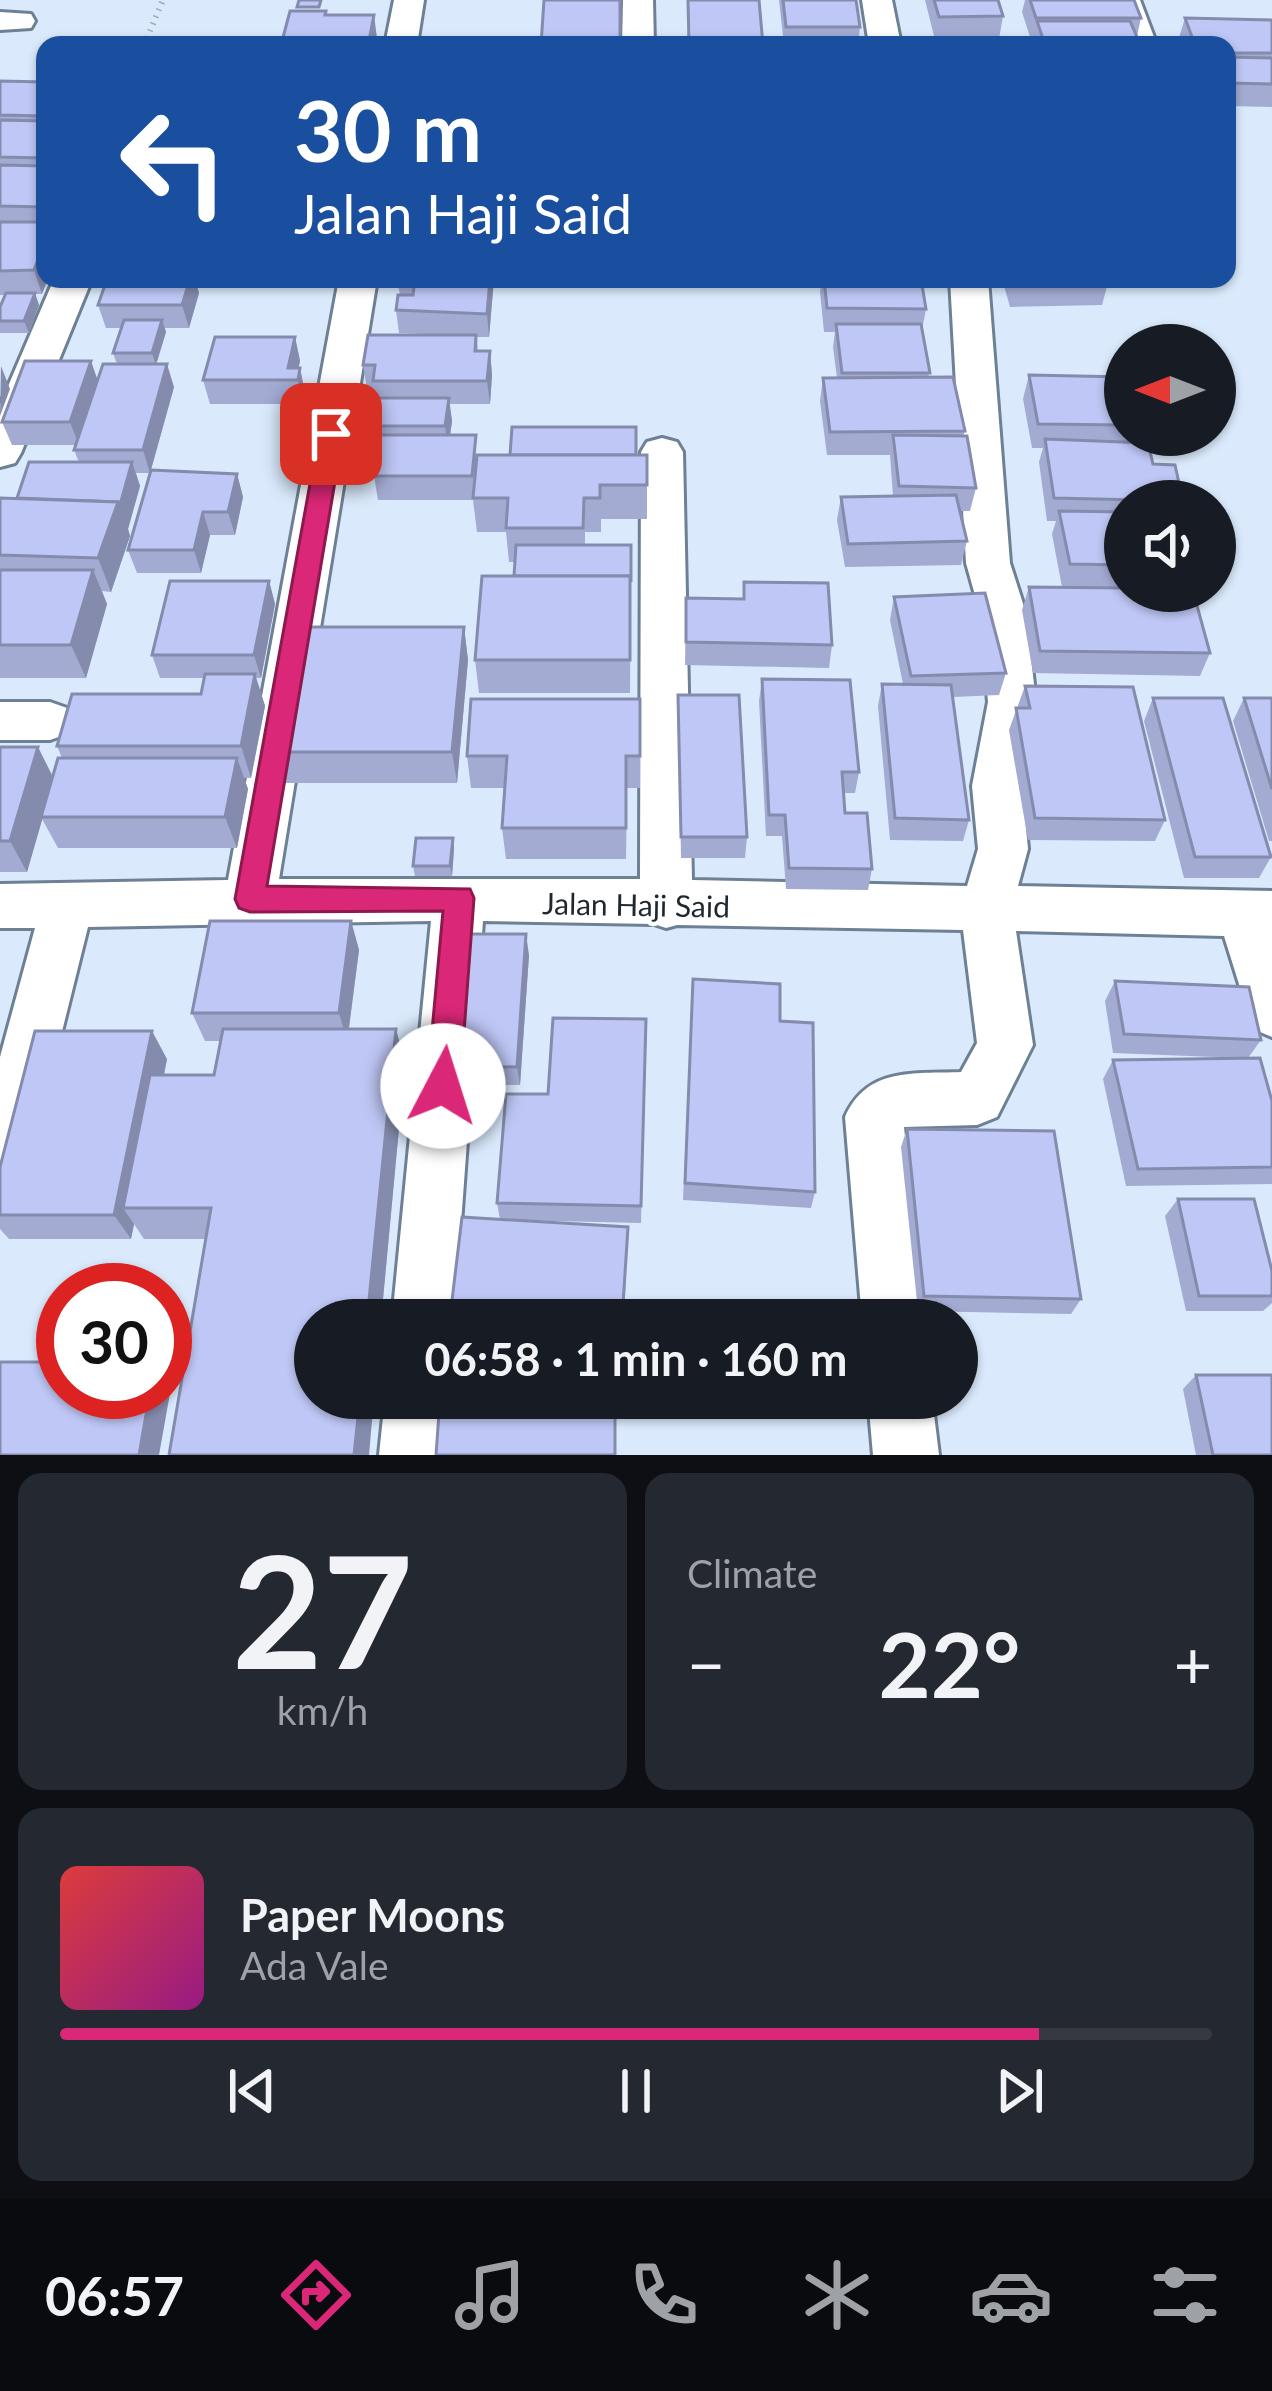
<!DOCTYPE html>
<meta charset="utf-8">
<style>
:root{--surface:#171b24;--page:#242831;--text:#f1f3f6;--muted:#9ea1a6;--line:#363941;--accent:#db2777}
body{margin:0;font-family:Lato,sans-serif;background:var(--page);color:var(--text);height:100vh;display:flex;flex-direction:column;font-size:45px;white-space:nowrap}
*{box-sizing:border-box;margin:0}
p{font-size:39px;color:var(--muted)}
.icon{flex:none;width:66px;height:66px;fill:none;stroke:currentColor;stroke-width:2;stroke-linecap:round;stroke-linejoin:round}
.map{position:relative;height:1455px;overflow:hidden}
.drawer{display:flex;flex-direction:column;gap:18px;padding:18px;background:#0d0f14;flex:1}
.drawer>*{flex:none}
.top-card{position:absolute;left:36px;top:36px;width:1200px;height:252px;border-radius:24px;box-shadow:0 3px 9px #0004;background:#1a4fa0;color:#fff;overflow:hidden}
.needle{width:78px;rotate:270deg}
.tools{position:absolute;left:1104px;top:324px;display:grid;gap:24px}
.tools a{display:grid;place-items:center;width:132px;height:132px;border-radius:50%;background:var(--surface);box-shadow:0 3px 9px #0004;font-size:60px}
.speed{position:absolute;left:36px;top:1263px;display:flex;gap:24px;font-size:60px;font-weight:700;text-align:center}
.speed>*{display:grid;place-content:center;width:156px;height:156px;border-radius:50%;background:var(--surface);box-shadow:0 3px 9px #0004;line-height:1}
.speed .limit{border:18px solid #d22;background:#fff;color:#111}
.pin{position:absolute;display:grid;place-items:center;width:102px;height:102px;color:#fff;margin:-51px;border-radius:24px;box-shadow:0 6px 18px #0006}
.me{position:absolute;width:132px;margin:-66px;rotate:5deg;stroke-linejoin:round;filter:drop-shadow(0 0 9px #0008)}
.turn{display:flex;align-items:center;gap:42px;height:252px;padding:0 60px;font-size:54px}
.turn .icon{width:156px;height:156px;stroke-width:2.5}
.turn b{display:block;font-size:84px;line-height:102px}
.big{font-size:90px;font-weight:700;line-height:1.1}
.drawer .tile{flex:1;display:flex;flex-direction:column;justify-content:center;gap:18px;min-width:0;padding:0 42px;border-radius:24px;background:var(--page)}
.drawer .dial{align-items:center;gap:0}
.dial b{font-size:156px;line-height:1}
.song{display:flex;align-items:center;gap:36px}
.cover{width:144px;height:144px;border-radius:18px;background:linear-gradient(135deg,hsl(0 70% 55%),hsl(310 70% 35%))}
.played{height:12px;border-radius:6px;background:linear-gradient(90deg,var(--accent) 85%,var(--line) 85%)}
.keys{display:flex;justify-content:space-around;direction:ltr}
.heat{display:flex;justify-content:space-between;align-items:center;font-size:66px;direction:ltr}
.drawer .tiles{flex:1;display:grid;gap:18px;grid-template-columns:1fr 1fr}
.tile:last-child{grid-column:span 2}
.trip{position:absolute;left:294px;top:1299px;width:684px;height:120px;border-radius:60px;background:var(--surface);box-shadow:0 3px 9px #0004;font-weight:700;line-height:120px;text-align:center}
.tabs{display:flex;height:192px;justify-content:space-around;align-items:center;background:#090b0e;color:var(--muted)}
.tabs .icon{width:84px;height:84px}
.tabs .active{color:var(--accent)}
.tabs b{font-size:54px;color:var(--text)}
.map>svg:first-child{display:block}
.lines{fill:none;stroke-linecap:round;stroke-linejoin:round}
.minor-casing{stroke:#6d8094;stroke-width:6}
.path{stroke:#9ca9b8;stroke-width:6;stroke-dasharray:1.5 6;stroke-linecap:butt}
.minor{fill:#fff;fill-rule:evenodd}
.wall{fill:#a3abd3}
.shaded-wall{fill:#858bac}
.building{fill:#bec7f5;stroke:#858bac;stroke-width:3}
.route{fill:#db2777;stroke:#8e194d;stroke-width:3}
.labels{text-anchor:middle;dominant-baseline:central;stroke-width:9;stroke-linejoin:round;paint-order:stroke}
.street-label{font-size:30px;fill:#1f272f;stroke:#fff}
</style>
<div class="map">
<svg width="1272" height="1455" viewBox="0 0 1272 1455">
<rect width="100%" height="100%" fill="#daeafc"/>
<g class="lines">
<g class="minor-casing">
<g id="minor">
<path d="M394,0H424L417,45H385Z"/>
<path d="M623,0H653L654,45H622Z"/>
<path d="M862,0H892L901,45H869Z"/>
<path d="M1110,0H1140L1157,45H1125Z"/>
<path d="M0,12L31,14L35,21L31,28L0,30Z"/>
<path d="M54,279H92L21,453L15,463L0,467V405Z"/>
<path d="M339,279H377L279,879H640L641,452L647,442L662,438L677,442L683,452L692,880L967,886L978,849L972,786L988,702L980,613L966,563L950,279H988L1010,563L1026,613L1036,702L1022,786L1028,849L1018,886L1272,891V1037L1253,1029L1224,936L1016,931L1033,1045L997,1117L977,1125L904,1127L924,1320H862L845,1117C867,1067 913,1074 961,1072L977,1043L963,930L677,925L666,928L654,924L483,921L454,1320H392L431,921L88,927L29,1164L21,1184L0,1192V1057L35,928H0V884L228,880Z"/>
<path d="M0,702H50L67,708L74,721L67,734L50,740H0Z"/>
<path d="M385,1398H449L445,1455H379Z"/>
<path d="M868,1398H932L939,1455H873Z"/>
</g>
</g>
<path class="path" d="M144,45L163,0"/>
<use href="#minor" class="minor"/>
</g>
<g class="wall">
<path d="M779,0H856L860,27L858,45H784Z"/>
<path d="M925,0H998L1003,16L999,39L935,40Z"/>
<path d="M1025,0H1134L1141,18L1137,36L1140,45H1032L1033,40H1031L1022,12Z"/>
<path d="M1185,18L1272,20V107L1227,106V45H1180L1178,41Z"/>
<path d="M0,81L45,82V279L42,294H35L39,305L29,333H0V307L5,295H0Z"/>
<path d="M107,279H205L204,283H196L199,293L189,328H165L166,332L156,364L174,387L151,470L237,474L243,497L235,535H210L201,573H137L128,550L150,473H136L140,486L128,529L130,536L111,592L102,591L107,604L86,678H0V498H17L79,462L74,450L76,445H12L2,422L97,380L117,364L113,353L121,328H106L98,305Z"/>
<path d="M397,279H494L489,337H477L478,351H490L492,375L490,404H449L452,421L450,435L478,455H647V519H601V532H585V545H631L630,693H479L475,660L514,576L515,562H509L506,532H477L473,500H378L374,476L378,450H369L365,426L376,398L374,389H367L363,365L446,335L399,333L396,310L400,295Z"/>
<path d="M822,279H921L926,309L922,330L929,377L965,431L963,436L976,488L970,511H960L967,541L961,565L845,567L837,520L841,497L893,496L890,455H827L820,401L823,378H837L833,347L835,332H824L820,292Z"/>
<path d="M982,279H1109L1102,305L1010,307L1003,282H983Z"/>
<path d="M295,337L300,361L298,368L305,392L303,404H210L203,380Z"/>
<path d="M1029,375L1125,377V435H1155L1150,449L1153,464L1183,501H1125V591L1210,653L1200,676L1033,673L1022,610L1029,587H1062L1052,534L1056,521H1047L1039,462L1043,448H1032L1023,399Z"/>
<path d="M269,581L275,604L261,678H256L265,706L251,778H244L248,789L237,848H58L42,819L27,872H0V747L53,777L62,758L57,746L201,694L205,678H160L152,655Z"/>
<path d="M744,582L832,645L829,668L685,665L686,598L743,599Z"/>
<path d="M894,597L1006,673L999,695L953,697L969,820L963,841L890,840L878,706L882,684H903L890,620Z"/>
<path d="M464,627L468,660L457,783H279L269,752Z"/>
<path d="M762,679L859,772L855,793H844L845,813L872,869L868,890L786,889L782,836H766L759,701Z"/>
<path d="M1025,686L1165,820L1155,841L1028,840L1009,730Z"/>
<path d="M678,695L747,837L745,858H681Z"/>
<path d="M1153,698L1271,857L1259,878H1184L1144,721Z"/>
<path d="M1244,698H1272V841H1269L1233,721Z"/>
<path d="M640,699V788H627L626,859H506L502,828L505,788H471L467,756Z"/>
<path d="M453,838L454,849L452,876H415L413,866Z"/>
<path d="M351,921L359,950L349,1029H396L405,1064L381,1320H315L206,1239H144L134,1224L131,1239H9L0,1229V1167L167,1059L164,1075H214L220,1041H205L192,1013Z"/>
<path d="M529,955L520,1085H454L450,1066Z"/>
<path d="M693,979L780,1021L815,1192L811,1208L683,1200Z"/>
<path d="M1115,981L1261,1040L1248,1058L1272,1101V1184L1126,1186L1103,1079L1113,1060L1240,1058L1113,1053L1105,1001Z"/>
<path d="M646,1019L641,1223L511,1220L628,1227L624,1320H450V1317L500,1219L497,1203L548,1094Z"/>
<path d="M907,1129L1081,1299L1071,1314L918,1311L901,1147Z"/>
<path d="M1178,1199L1272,1271V1303L1263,1311H1186L1165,1216Z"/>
<path d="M1196,1375L1272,1455H1196L1183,1389Z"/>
</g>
<g class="shaded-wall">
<path d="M374,15L377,38L376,45H368Z"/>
<path d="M45,242V279H48L42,294L34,270Z"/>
<path d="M190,279H195L199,293L189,328L182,305Z"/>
<path d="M490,279H494L489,337L487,314Z"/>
<path d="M35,293L39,305L29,333L24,321Z"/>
<path d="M162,320L166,332L156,365L152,353Z"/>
<path d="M295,337L300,361L296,380L288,368Z"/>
<path d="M490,351L492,375L490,404L487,381Z"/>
<path d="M91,361L99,384L79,445L70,422Z"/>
<path d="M167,364L174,387L150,473L143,450Z"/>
<path d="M1,366L10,389L0,416Z"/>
<path d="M300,368L305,392L303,404L298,380Z"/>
<path d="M449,398L452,421L448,450L445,426Z"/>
<path d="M132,462L140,486L128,529L130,536L111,592L98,558Z"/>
<path d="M237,474L243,497L235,535L228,512Z"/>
<path d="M203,512L210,535L201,573L194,550Z"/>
<path d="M93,570L107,604L86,678L71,645Z"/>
<path d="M269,581L275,604L261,678L254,655Z"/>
<path d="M464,627L468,660L457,783L452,752Z"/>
<path d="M255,674L265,706L251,778L241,746Z"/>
<path d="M38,747L54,779L27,872L10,841Z"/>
<path d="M237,758L248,789L237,848L225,817Z"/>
<path d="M453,838L454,849L452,876L450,866Z"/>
<path d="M351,921L359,950L347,1041L339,1013Z"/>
<path d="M526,934L529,955L520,1085L517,1067Z"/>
<path d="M396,1029L405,1064L381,1320H367Z"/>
<path d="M152,1031L167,1059L137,1208H123L134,1224L131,1239L114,1215Z"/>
<path d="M165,1373L172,1382L159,1455H139L150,1392H165Z"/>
<path d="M360,1398H374L369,1455H354Z"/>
</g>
<g class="building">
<path d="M299,0H321L319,7H297Z"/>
<path d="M544,0H620V45H541Z"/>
<path d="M688,0H759L763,45H689Z"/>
<path d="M783,0H856L860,27H786Z"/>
<path d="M934,0H998L1003,16L939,17Z"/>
<path d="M1030,0H1134L1141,18H1036Z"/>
<path d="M290,11H326L325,15H374L368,45H281Z"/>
<path d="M1185,18L1272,20V53H1227V45H1195Z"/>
<path d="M1037,21H1130L1140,44L1045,45Z"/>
<path d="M1227,57L1272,58V84L1227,83Z"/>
<path d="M0,81L45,82V116L0,115Z"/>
<path d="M0,120L45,121V158L0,157Z"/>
<path d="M0,165L45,166V207L0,206Z"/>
<path d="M0,222H45V242L34,270L0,271Z"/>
<path d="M107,279H190L182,305H98Z"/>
<path d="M415,279H490L487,314L396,310L398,295H413Z"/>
<path d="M824,279H921L926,309L827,308Z"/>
<path d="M6,293H35L24,321H0V307Z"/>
<path d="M124,320H162L152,353H113Z"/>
<path d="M836,324H921L930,373H842Z"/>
<path d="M368,335H476L475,351H490L487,381H373L375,365H363Z"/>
<path d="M215,337H295L288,368H300L298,380H203Z"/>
<path d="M25,361H91L70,422H2Z"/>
<path d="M103,364H167L143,450H74Z"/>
<path d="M1029,375L1125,377V425L1038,424Z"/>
<path d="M953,377L965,431L830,432L823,378Z"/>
<path d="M369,398H449L445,426H365Z"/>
<path d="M512,427H636V455H510Z"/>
<path d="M380,435H476L472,476H374Z"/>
<path d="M893,435L967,436L976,488L899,486Z"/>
<path d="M1045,439L1148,443L1153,464L1175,465L1183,501L1054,498Z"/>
<path d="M477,455H647V485H600V498H584L583,528H506L508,498H473Z"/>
<path d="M29,462H132L120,505L118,502L17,498Z"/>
<path d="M151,470L237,474L228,512H203L194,550H128Z"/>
<path d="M956,495L967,541L848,544L841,497Z"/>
<path d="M0,498L118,502L98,558L0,555Z"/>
<path d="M1059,511L1125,512V565L1070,564Z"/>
<path d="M516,545H631V582L630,576H514Z"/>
<path d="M0,570H93L71,645H0Z"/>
<path d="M482,576H630V660H475Z"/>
<path d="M170,581H269L254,655H152Z"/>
<path d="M744,582L828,583L832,645L686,642V598L744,599Z"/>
<path d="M1029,587L1125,588V591H1193L1210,653L1040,651Z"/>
<path d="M985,593L1006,673L911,676L894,597Z"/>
<path d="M292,627H464L452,752H269Z"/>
<path d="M205,674H255L241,746H57L72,694H201Z"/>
<path d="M762,679L850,680L859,772H842L845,813H867L872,869L789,868L785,815H769Z"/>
<path d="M882,684L951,685L969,820L895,818Z"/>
<path d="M1025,686L1133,687L1165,820L1035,818L1016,708H1030Z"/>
<path d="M678,695H739L747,837H681Z"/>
<path d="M1153,698H1223L1271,857H1195Z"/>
<path d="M1244,698H1272V789Z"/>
<path d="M471,699H640V756H626V828H502L507,756H467Z"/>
<path d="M0,747H38L10,841H0Z"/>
<path d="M58,758H237L225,817H41Z"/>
<path d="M416,838H453L450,866H413Z"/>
<path d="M210,921H351L339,1013H192Z"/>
<path d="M463,934H526L517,1067L450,1066Z"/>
<path d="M693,979L780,984V1021L813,1023L815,1192L685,1183Z"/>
<path d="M1115,981L1249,987L1261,1040L1124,1034Z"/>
<path d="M553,1018L646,1019L641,1206L497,1203L506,1094H548Z"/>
<path d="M223,1029H396L367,1320H315V1398H360L354,1455H169L211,1208H123L150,1075H214Z"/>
<path d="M35,1031H152L114,1215H0V1167Z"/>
<path d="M1260,1058L1272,1101V1167L1138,1169L1113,1060Z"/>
<path d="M907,1129L1054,1131L1081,1299L924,1296Z"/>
<path d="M1178,1199H1254L1272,1271V1296H1199Z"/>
<path d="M462,1217L628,1227L622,1320H496L450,1317Z"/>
<path d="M0,1362H63V1392H150L139,1455H0Z"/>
<path d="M1196,1375H1272V1455H1213Z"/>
<path d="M615,1398V1455H436L440,1399Z"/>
</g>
<path class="route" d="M331,426L343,434L267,886L470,889L474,898L460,1086L455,1096L443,1101L432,1096L427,1086L443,911L250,912L239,908L235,899L319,434Z"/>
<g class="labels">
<g class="street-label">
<text transform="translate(636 904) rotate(1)">Jalan Haji Said</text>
</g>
</g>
</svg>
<div class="tools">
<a><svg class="needle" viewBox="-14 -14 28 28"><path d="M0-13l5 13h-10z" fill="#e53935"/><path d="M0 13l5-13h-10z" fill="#9ea1a6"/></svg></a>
<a><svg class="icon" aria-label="sound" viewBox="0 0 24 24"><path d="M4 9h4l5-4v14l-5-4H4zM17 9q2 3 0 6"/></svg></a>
</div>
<div class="speed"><div class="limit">30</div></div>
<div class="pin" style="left:331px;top:434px;background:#d93025"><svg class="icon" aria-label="arrive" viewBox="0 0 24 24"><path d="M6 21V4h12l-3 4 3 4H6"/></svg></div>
<svg class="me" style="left:443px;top:1086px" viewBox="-20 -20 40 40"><circle r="19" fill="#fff"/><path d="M0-13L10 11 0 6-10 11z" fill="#db2777"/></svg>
<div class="trip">06:58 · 1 min · 160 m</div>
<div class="top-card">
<div class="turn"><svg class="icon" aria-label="left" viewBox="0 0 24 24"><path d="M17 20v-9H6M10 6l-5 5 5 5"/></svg><div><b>30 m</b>Jalan Haji Said</div></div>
</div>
</div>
<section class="drawer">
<div class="tiles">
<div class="tile dial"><b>27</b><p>km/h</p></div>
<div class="tile"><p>Climate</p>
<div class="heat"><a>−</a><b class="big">22°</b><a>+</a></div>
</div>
<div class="tile">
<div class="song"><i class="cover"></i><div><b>Paper Moons</b><p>Ada Vale</p></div></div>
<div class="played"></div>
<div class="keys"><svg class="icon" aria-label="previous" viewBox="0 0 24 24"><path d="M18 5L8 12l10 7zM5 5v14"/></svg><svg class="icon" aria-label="pause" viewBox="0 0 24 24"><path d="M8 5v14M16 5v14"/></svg><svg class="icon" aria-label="next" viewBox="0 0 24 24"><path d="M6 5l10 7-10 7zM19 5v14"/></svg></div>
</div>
</div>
</section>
<nav class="tabs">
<b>06:57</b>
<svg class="icon active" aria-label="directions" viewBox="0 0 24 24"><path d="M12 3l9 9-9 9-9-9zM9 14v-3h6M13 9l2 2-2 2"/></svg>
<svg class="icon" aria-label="music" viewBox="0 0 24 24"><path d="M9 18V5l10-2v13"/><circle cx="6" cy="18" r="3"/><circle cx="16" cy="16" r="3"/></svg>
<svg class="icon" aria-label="phone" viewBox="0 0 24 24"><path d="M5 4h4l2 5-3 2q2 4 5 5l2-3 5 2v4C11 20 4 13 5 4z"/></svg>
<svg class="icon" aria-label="climate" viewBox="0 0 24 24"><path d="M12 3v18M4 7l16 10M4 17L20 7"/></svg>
<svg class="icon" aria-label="car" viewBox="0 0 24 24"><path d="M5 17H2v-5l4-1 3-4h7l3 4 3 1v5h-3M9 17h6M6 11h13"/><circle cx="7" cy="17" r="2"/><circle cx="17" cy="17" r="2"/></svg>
<svg class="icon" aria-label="filters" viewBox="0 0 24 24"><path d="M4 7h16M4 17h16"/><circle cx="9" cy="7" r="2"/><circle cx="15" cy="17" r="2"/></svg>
</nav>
